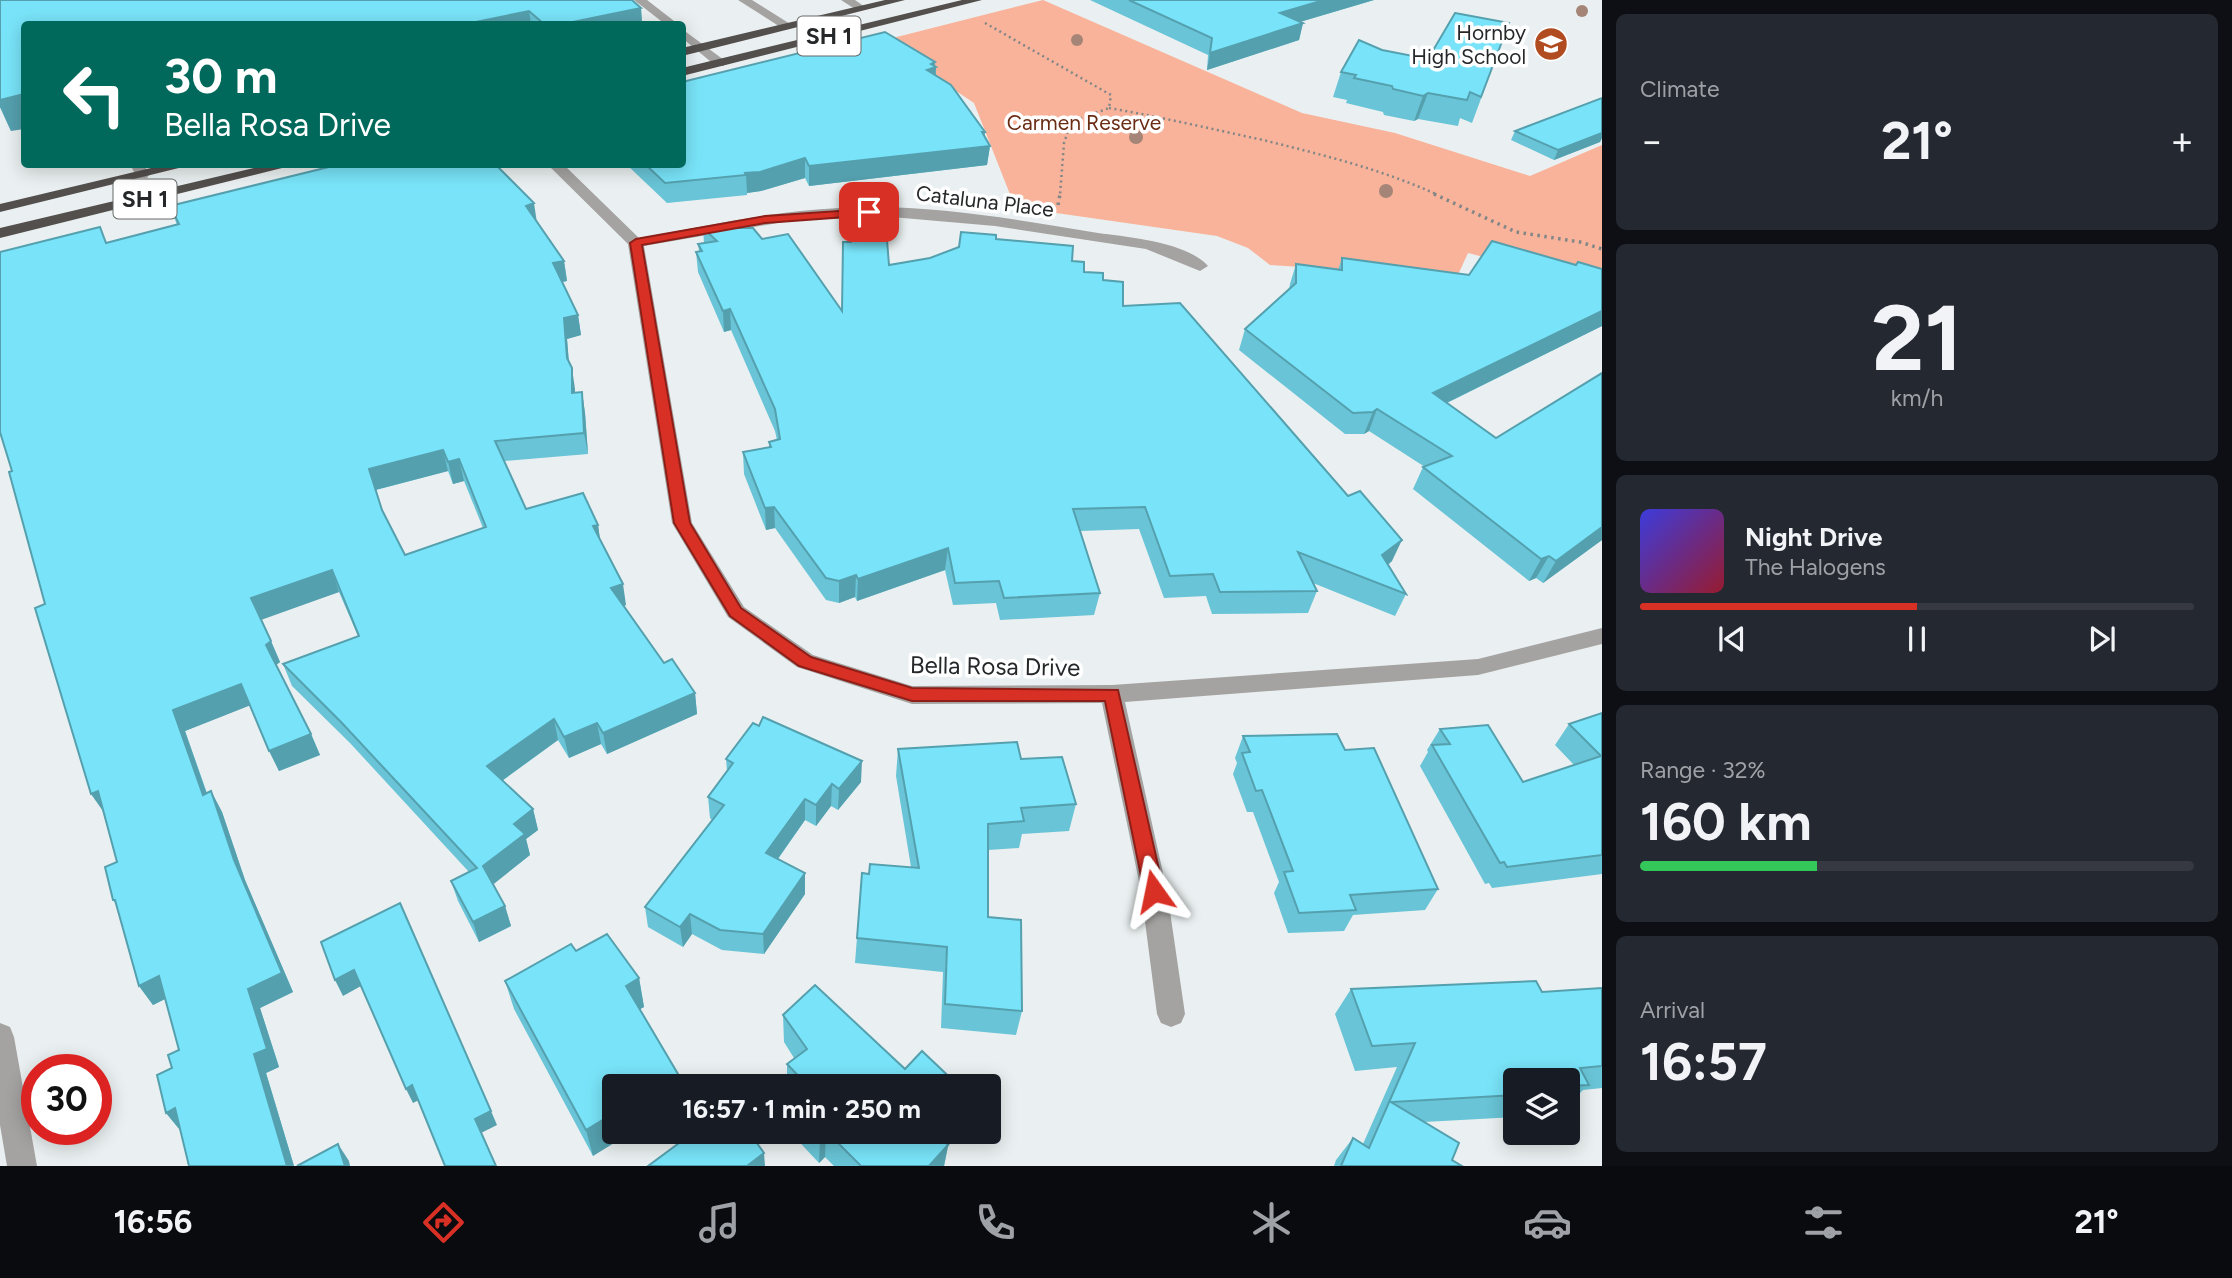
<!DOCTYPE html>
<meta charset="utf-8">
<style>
:root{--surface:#171b24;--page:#242831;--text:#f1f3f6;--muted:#9ea1a6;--line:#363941;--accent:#d93025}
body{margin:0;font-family:Figtree,sans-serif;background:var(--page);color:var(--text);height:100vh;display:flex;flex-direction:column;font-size:26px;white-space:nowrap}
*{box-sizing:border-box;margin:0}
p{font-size:23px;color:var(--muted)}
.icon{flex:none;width:38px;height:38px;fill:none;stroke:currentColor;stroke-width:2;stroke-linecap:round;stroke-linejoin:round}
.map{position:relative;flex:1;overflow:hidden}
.side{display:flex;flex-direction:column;gap:14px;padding:14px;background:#0d0f14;width:630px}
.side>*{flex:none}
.banner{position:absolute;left:21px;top:21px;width:665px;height:147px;border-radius:7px;box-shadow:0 4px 18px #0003;background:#00695c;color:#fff;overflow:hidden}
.fabs{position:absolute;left:1503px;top:1068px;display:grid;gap:14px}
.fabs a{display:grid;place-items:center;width:77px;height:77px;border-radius:7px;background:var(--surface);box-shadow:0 4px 18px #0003;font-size:35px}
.speed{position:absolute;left:21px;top:1054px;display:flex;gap:14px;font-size:35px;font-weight:700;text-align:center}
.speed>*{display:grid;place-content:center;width:91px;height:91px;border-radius:50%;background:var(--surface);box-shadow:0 4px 18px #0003;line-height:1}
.speed .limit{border:10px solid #d22;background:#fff;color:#111}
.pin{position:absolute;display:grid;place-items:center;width:60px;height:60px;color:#fff;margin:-30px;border-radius:14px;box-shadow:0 4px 10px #0006}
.me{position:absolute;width:77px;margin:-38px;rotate:348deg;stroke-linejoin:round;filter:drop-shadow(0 0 5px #0008)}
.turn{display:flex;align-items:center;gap:24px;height:147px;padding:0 28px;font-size:32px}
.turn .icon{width:91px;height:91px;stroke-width:2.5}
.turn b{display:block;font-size:49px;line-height:60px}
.big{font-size:52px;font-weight:700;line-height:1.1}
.side .tile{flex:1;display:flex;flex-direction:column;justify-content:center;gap:10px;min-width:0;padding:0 24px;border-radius:10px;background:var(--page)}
.side .dial{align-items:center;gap:0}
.dial b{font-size:91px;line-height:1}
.song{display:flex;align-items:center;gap:21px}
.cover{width:84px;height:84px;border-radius:10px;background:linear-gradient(135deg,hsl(240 70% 55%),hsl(350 70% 35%))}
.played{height:7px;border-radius:4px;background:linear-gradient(90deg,var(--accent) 50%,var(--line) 50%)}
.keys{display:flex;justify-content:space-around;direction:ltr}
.heat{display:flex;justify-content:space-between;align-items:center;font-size:38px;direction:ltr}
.charge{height:10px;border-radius:5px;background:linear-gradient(90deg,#34c759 32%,var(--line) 0)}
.trip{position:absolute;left:602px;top:1074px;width:399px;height:70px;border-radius:7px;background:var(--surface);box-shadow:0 4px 18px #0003;font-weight:700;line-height:70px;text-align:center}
.tab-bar{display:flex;height:112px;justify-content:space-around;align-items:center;background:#090b0e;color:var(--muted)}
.tab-bar .icon{width:49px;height:49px}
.tab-bar .on{color:var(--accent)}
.tab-bar b{font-size:32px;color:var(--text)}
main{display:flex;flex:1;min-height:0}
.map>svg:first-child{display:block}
.green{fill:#f8b39a}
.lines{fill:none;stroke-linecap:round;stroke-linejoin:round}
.path-far1{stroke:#828687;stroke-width:2.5;stroke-dasharray:2 3.5;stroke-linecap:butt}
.path{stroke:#828687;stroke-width:3.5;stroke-dasharray:2.5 4.5;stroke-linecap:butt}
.lane{fill:#a5a3a2;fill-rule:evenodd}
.street{fill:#a5a3a2;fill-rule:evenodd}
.highway{fill:#534f4d;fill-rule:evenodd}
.tree{fill:#a48577}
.wall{fill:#68c4d6;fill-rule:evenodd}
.shaded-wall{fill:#55a0ae}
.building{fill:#79e4f9;stroke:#55a0ae;stroke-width:2;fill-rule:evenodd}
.route{fill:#d93025;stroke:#8d1f18;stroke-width:2}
.labels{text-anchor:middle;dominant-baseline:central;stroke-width:7;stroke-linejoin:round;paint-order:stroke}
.far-poi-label{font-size:21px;fill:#252728;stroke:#fff;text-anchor:end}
.far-park-label{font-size:21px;fill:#6a2d14;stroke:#fff}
.far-street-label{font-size:21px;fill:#252728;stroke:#fff}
.shield{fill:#fff;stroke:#666868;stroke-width:2}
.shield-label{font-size:23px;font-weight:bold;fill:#252728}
.street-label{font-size:24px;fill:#252728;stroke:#fff}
</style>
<main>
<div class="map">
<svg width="1602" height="1166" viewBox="0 0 1602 1166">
<rect width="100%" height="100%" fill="#eaf0f1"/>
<path class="green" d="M1043,0L1302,113L1395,133L1530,176L1602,145V287L1468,253L1457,277L1270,265L1248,248L1217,236L1015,207L974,103L881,41Z"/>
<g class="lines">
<g class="path-far1">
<path d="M985,23L1111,95L1109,108L1071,122L1064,143L1060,195"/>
<path d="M1109,108C1161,117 1212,129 1263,140C1323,155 1381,169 1438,195"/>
</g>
<g class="path">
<path d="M1434,194L1516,232L1580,242L1602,249"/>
<path d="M1058,205L1060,194"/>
</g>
<g class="lane">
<path d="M634,0H647L678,24H665Z"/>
<path d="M738,0H752L795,27L785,30Z"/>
<path d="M841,0H855L868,9L858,11Z"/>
<path d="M682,29L724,60V66H716L682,38Z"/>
<path d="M130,164H144L149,175L147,178H137Z"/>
</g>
<g class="street">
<path d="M547,164H563L639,238C706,226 772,211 839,208C926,203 1012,219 1098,233C1128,237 1187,242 1208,266L1200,271L1146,249L995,226L880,216L789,221L644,246L692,523L744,607L813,655L912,686L1112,685L1478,659L1602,628V644L1478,675L1125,702L1167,891L1185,1014L1181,1023L1171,1027L1161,1023L1157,1014L1141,891L1102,703L912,704L797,667L728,617L672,523L628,244Z"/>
<path d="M0,1023L10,1027L14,1037L37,1166H7L0,1125Z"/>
</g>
<g class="highway">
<path d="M885,0H905L682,56V48Z"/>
<path d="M962,0H982L682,76V68Z"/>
<path d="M168,164H195L0,212V204Z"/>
<path d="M271,164H298L0,238V228Z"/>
</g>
</g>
<g class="tree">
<circle cx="1582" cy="11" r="6"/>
<circle cx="1077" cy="40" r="6"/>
<circle cx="1136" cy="137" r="7"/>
<circle cx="1386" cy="191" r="7"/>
</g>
<g class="wall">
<path d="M0,0L641,8L642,24H24L11,131L0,107Z"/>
<path d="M1090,0H1374L1300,22L1303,23L1299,40L1207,70L1208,55Z"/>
<path d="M1509,23L1472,123L1460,118L1458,126L1418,119L1414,121L1384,115L1383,112L1346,103L1347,100L1333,97L1341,72L1382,50L1428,59Z"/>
<path d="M935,62L936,76L985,137L990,146L987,165L809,186L805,178L761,191L747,193V195L667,203L626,164H682Z"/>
<path d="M1602,98V138L1600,142L1554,160L1511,140L1515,131Z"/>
<path d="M170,206L537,221L564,261L567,281L562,282L578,315L581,335L567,339L569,361L575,393L582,392L585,413L588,454L504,461L526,509L598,525L600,540L626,605L624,606L664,663L695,693L697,714L607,754L601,744L569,758L558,740L502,781L533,809L538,830L526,839L530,855L493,884L505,906L511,926L479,942L458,901L451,881L469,872L350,743L292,686L283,664L358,636L339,592L261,619L280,662L276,665L311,734L320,755L279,771L250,705L185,731L207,793L211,791L222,812L245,880L293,992L260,1008L279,1067L266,1073L294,1166H189L180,1130L166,1113L172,1068L179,1050L165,999L153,1005L139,986L117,906L113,900L117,862L45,604L12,471L106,243L177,225ZM448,471L453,484L464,481L483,528L405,555L382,510L376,490Z"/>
<path d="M703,228L762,239L842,311L850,242L851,228L889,265L930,258L996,239L1072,261L1084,272L1103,280L1123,306L1392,561L1388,565L1406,594L1395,616L1313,583L1317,591L1308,613L1212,614L1206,596L1164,598L1139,529L1080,531L1100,593L1094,615L1000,620L996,603L953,605L945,570L857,601L855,597L839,603L826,600L775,528L766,530L744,474L743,452L769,447V442L777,440L775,431L731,330L724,332L698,272L696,252L699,251L698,244L704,243Z"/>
<path d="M1342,258L1469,275L1576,265L1602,269V326L1447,403L1602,540L1543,583L1536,578L1529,581L1413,489L1423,467H1425L1369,431L1364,434H1345L1239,350L1245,329L1289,289L1290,284L1296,264L1338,270Z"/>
<path d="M1602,713V874L1492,888L1489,883L1485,884L1420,766L1428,752L1427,750L1440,729L1523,782L1574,765L1555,745L1569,724Z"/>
<path d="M1243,736L1345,750L1438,889L1425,910L1353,915L1344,931L1288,933L1274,893L1279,882L1253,812H1247L1233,774L1237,763L1235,758Z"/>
<path d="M898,749L1076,804L1069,831L1022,834L1019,848L988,850V917L1022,1011L1016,1035L941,1028L943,972L855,963L862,873L869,874L911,867L896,776Z"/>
<path d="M726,759L861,782L838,810L831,806L816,826L805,820L778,859L805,894L764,954L722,950L692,934L683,947L648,927L645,907L712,820L710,818L708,797L727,771Z"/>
<path d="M576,951L639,978L644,1007L640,1009L678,1074L680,1087H614L593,1156L514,1009L505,981Z"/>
<path d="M1602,988V1088L1583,1090L1568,1105V1080H1516V1117L1424,1122L1452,1160L1462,1166H1334L1336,1160L1353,1138L1363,1144L1397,1067L1355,1071L1335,1014L1351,989L1542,992Z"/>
<path d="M783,1015L905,1069L960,1087H787V1064L794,1058L784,1042Z"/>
<path d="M790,1132H960L948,1146L944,1166H834L825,1157L819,1163Z"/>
</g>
<g class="shaded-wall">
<path d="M1324,0H1374L1276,29L1280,13Z"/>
<path d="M641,8L642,24H563Z"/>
<path d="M529,11L531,24H466Z"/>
<path d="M1303,23L1299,40L1207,70L1210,53Z"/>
<path d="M935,62L934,68L936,67L935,86L927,70L931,64Z"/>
<path d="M1428,93L1418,119L1414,121L1423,96Z"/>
<path d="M24,94V129L11,131L0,107V100Z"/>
<path d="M982,132H985L984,147L990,146L987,165L809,186V166Z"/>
<path d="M1602,133V138L1600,142L1554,160L1558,150Z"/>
<path d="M805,158V178L761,191L747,193L746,175L745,173Z"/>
<path d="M534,203L537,223L526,206Z"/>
<path d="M564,261L567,281L556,283L553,263Z"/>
<path d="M730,309L731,330L724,332L723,311Z"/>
<path d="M1602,311V326L1424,414L1433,393Z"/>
<path d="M578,315L581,335L567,339L570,379L567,358L564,318Z"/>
<path d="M572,368L575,389V414L572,393Z"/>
<path d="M582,392L585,413L588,454L584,433Z"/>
<path d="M1377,409L1369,431L1364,434L1373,412Z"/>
<path d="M443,450L448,471L375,490L369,469Z"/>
<path d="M459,459L464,481L453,484L448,462Z"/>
<path d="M774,507L775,528L766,530L765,508Z"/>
<path d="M598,525L601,546L593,526Z"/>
<path d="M1602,527V540L1543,583L1556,561Z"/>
<path d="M1402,540L1392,561L1372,577L1382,555Z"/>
<path d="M948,548L945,570L857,601L858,579Z"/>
<path d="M1549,556L1536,578L1529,581L1541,559Z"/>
<path d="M332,570L339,592L261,620L251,598Z"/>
<path d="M856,575L855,597L839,603V581Z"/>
<path d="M623,584L626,605L614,609L611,588Z"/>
<path d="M271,641L280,662L275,666L266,645Z"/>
<path d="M241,684L251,705L185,731L214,815L203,795L173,710Z"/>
<path d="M695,693L697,714L607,754L603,733Z"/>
<path d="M554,719L558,740L493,787L487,766Z"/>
<path d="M597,723L601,744L569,758L564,737Z"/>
<path d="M311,734L320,755L279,771L269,751Z"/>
<path d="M862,761L861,782L838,810L839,789Z"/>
<path d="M832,784L831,806L816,826V805Z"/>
<path d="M98,791L105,814L91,794Z"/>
<path d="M211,791L222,812L245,880L293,992L260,1008L279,1067L266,1073L294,1166H287L254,1054L234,860Z"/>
<path d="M805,799V820L767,874L766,853Z"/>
<path d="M533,809L538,830L526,839L530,855L490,887L483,866L514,824Z"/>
<path d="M805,873V894L764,954L763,934Z"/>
<path d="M505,906L511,926L479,942L473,922Z"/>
<path d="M690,914L692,934L683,947L680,927Z"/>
<path d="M354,970L361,986L343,996L335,980Z"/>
<path d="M159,976L173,995L153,1005L139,986Z"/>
<path d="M639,978L644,1007L631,1014L626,986Z"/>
<path d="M678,1074L680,1087H658Z"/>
<path d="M412,1085L419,1100L413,1103L406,1089Z"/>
<path d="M175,1108L180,1130L166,1113Z"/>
<path d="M491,1111L497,1125L481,1133L475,1119Z"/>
<path d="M614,1113V1132H632L593,1156L586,1130Z"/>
<path d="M826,1132L825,1157L819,1163L820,1138Z"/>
<path d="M942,1132H960L948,1146L944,1166H929L939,1136Z"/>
<path d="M338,1144L349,1161L350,1166H345Z"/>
<path d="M764,1153L765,1166H747Z"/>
</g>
<g class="building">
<path d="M0,0H632L641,8L563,24H544L529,11L466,24H24V94L0,100Z"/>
<path d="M1129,0H1324L1280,13L1303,23L1210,53L1212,38Z"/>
<path d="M1455,13L1509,23L1481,97L1470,92L1467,100L1428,93L1423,96L1393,89L1392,86L1354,78L1356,75L1341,72L1359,40L1382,50L1428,59Z"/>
<path d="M885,32L935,62L931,64L936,67L927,70L951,85L985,132H982L990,146L809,166L805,158L760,172L745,173L746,175L665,183L645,164H682V82Z"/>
<path d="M1602,98V133L1558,150L1515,131Z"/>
<path d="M341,164H495L534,203L526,206L564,261L553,263L578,315L564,318L567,358L572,368V393L582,392L584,433L495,441L526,509L583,493L598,525L593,526L623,584L611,588L664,663L672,659L695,693L603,733L597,723L564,737L554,719L487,766L533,809L514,824L525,834L483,866L505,906L473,922L451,881L477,868L341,722L283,664L359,636L332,570L251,598L271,641L266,645L311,734L269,751L241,684L173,710L203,795L211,791L234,860L282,973L248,989L267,1049L254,1054L287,1166H189L175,1108L166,1113L157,1075L172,1068L168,1055L179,1050L159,976L139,986L115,900H113L105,867L117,862L98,791L91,794L35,608L45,604L9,472L12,471L0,432V252L100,227L106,243L179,224L170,206ZM443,450L448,462L459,459L486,527L405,555L382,510L369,469Z"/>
<path d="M703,228H753L762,239L788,234L842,311L843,242H851V228H886L889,265L930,258L959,247L961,232L996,235V239L1073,246L1072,261L1084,262V272L1103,273V280L1123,282V306L1180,303L1348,496L1360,491L1402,540L1382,555L1406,594L1298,552L1317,591L1220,592L1213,574L1170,576L1145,507L1073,509L1100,593L1004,598L999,581L955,583L948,548L858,579L856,575L839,581L826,578L774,507L765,508L743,452L771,447L769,442L780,439L775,409L730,309L723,311L696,252L702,251L698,244L717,241Z"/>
<path d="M1492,241L1576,265L1578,262L1602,269V311L1433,393L1496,438L1602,373V527L1556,561L1549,556L1541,559L1423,467L1452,456L1377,409L1373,412L1353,413L1245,329L1296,283V264L1342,270V258L1469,275Z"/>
<path d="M1602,713V855L1507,867L1504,862L1500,863L1432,745L1450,744L1440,729L1488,725L1523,782L1601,756L1569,724Z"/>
<path d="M763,717L862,761L839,789L832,784L816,805L805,799L766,853L805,873L763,934L720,930L690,914L680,927L645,907L724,805L708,797L733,763L726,759L753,723L759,726Z"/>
<path d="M1337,734L1345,750L1374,748L1438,889L1350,895L1356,910L1299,913L1284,872L1293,871L1262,790L1256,791L1242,753L1250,752L1243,736Z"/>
<path d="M1017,742L1021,759L1062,757L1076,804L1021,808L1024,821L988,824V917L1021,920L1022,1011L945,1004L947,947L857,938L862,873L869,874L870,864L919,868L898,749Z"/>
<path d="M400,903L491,1111L475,1119L496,1166H445L412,1085L406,1089L354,970L335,980L321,942Z"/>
<path d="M607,934L639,978L626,986L678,1074L658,1087H614V1113L586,1130L505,981L571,944L576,951Z"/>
<path d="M1536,981L1542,992L1602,988V1066L1580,1068L1589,1085L1568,1086V1080H1516V1095L1391,1102L1459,1143L1452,1160L1462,1166H1341L1353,1138L1369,1148L1415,1043L1372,1046L1351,989Z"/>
<path d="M815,985L905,1069L922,1051L960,1087H809L787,1064L807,1049L783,1015Z"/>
<path d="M694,1132H749L764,1153L747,1166H648Z"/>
<path d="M815,1132H825L820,1138Z"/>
<path d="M827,1132H942L939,1136L948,1145L929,1166H861Z"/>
<path d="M338,1144L345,1166H297Z"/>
</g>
<path class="route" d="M869,209L873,210V215L765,223L642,245L690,523L741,608L811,657L912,688L1118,690L1164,891L1161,897L1154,899L1147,897L1144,891L1105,701H912L799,666L730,616L674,523L630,243L636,239L765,216Z"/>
<defs>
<g id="school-disc" transform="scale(1.75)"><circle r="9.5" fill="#b14b20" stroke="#fff"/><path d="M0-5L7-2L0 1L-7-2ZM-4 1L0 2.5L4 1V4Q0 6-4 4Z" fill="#fff"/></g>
</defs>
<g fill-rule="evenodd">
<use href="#school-disc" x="1551" y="44"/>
</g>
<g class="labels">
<g class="far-poi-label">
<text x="1526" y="32">Hornby<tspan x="1526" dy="24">High School</tspan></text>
</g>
<g class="far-park-label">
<text x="1084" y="122">Carmen Reserve</text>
</g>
<g class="far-street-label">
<text transform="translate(985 201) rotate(7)">Cataluna Place</text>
</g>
<g class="shield">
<rect x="797.5" y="16.5" width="63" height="39" rx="5"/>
<rect x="113.5" y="179.5" width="63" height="39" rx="5"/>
</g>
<g class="shield-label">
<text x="829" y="36">SH 1</text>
<text x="145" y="199">SH 1</text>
</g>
<g class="street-label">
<text transform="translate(995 666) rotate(1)">Bella Rosa Drive</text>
</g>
</g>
</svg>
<div class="fabs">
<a><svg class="icon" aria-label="layers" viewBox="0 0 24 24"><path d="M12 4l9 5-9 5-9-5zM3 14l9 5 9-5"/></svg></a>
</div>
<div class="speed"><div class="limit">30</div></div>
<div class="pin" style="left:869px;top:212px;background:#d93025"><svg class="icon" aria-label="arrive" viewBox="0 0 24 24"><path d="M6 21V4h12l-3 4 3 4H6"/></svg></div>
<svg class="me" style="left:1154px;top:891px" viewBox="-20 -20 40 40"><path d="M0-17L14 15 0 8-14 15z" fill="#d93025" stroke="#fff" stroke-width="4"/></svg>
<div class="trip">16:57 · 1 min · 250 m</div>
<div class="banner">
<div class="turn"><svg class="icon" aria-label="left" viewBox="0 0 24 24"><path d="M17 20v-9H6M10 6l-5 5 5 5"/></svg><div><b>30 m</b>Bella Rosa Drive</div></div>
</div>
</div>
<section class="side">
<div class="tile"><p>Climate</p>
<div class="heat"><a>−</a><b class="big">21°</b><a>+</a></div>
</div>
<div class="tile dial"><b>21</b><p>km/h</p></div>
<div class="tile">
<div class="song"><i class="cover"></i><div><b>Night Drive</b><p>The Halogens</p></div></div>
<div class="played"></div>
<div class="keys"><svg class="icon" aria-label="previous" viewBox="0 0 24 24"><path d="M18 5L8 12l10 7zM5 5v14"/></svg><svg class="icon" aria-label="pause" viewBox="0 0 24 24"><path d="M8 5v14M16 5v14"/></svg><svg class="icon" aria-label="next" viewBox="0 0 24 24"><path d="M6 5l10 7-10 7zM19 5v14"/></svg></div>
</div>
<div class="tile"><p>Range · 32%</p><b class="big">160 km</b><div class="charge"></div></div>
<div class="tile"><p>Arrival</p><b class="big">16:57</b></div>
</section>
</main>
<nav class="tab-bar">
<b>16:56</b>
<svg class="icon on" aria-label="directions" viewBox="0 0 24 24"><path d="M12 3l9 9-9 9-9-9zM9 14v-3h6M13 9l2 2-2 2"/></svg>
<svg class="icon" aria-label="music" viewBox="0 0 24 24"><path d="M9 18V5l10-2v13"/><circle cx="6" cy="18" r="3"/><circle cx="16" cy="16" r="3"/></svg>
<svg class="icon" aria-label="phone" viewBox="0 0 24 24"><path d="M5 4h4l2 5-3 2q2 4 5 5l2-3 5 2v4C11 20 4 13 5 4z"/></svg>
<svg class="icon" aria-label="climate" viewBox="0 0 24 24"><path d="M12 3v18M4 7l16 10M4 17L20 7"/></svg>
<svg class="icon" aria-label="car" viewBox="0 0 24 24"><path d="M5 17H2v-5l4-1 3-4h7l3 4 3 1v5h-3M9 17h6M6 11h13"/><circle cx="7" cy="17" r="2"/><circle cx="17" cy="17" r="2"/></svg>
<svg class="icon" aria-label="filters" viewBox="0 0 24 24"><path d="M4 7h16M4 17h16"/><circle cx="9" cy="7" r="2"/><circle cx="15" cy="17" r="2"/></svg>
<b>21°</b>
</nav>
